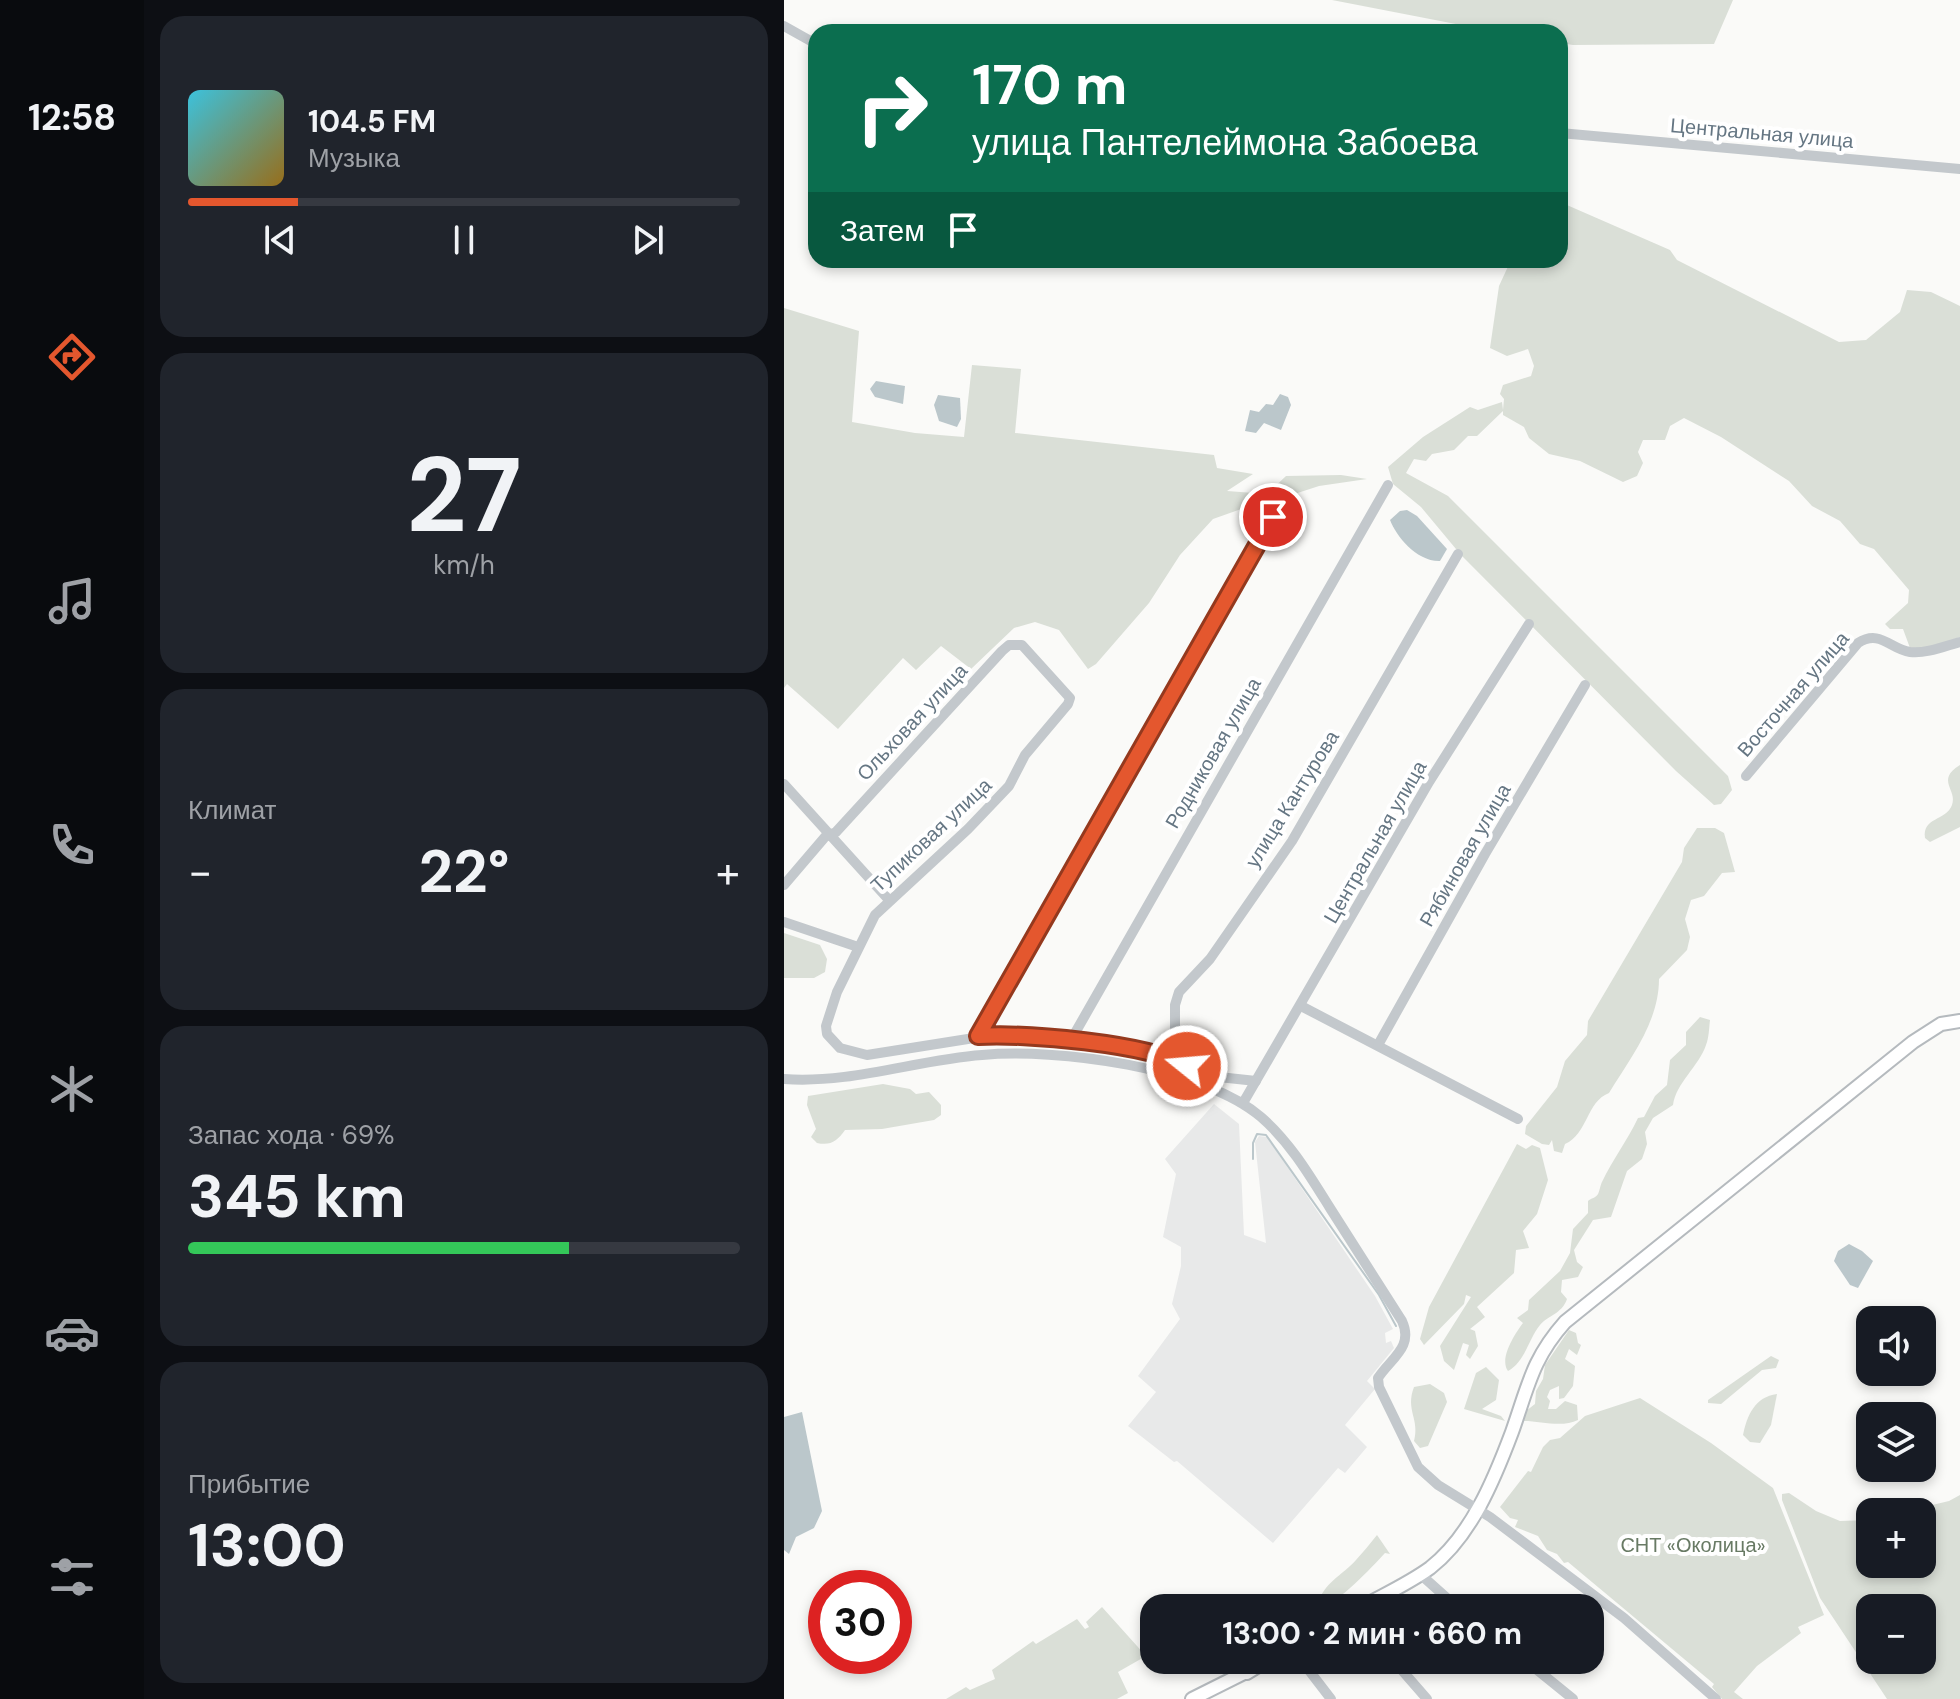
<!DOCTYPE html>
<html lang="ru">
<meta charset="utf-8">
<style>
:root{--surface:#171b24;--page:#20242c;--text:#f1f3f6;--muted:#9ea1a6;--line:#363941;--accent:#e4572e}
body{margin:0;font-family:"DM Sans",sans-serif;background:var(--page);color:var(--text);height:100vh;display:flex;flex-direction:column;font-size:30px;white-space:nowrap}
*{box-sizing:border-box;margin:0}
p{font-size:26px;color:var(--muted)}
.icon{flex:none;width:44px;height:44px;fill:none;stroke:currentColor;stroke-width:2;stroke-linecap:round;stroke-linejoin:round}
.map{position:relative;flex:1;overflow:hidden}
.drawer{display:flex;flex-direction:column;gap:16px;padding:16px;background:#0d0f14;width:640px}
.drawer>*{flex:none}
.banner{position:absolute;left:24px;top:24px;width:760px;height:244px;border-radius:24px;box-shadow:0 4px 12px #0003;background:#0b6e4f;color:#fff;overflow:hidden}
.tools{position:absolute;left:1072px;top:1306px;display:grid;gap:16px}
.tools a{display:grid;place-items:center;width:80px;height:80px;border-radius:16px;background:var(--surface);box-shadow:0 4px 12px #0003;font-size:40px}
.speed{position:absolute;left:24px;top:1570px;display:flex;gap:16px;font-size:40px;font-weight:700;text-align:center}
.speed>*{display:grid;place-content:center;width:104px;height:104px;border-radius:50%;background:var(--surface);box-shadow:0 4px 12px #0003;line-height:1}
.speed .limit{border:12px solid #d22;background:#fff;color:#111}
.pin{position:absolute;display:grid;place-items:center;width:68px;height:68px;color:#fff;margin:-34px;border:4px solid #fff;border-radius:50%;box-shadow:0 2px 8px #0007}
.me{position:absolute;width:88px;margin:-44px;rotate:287deg;stroke-linejoin:round;filter:drop-shadow(0 0 6px #0008)}
.turn{display:flex;align-items:center;gap:28px;height:168px;padding:0 32px;font-size:36px}
.turn .icon{width:104px;height:104px;stroke-width:2.5}
.turn b{display:block;font-size:56px;line-height:68px}
.then{display:flex;align-items:center;height:76px;padding:0 32px;background:#0003;gap:16px;font-size:30px}
.big{font-size:60px;font-weight:700;line-height:1.1}
.drawer .widget{flex:1;display:flex;flex-direction:column;justify-content:center;gap:12px;min-width:0;padding:0 28px;border-radius:24px;background:var(--page)}
.drawer .dial{align-items:center;gap:0}
.dial b{font-size:104px;line-height:1}
.song{display:flex;align-items:center;gap:24px}
.cover{width:96px;height:96px;border-radius:12px;background:linear-gradient(135deg,hsl(190 70% 55%),hsl(40 70% 35%))}
.played{height:8px;border-radius:4px;background:linear-gradient(90deg,var(--accent) 20%,var(--line) 20%)}
.keys{display:flex;justify-content:space-around;direction:ltr}
.heat{display:flex;justify-content:space-between;align-items:center;font-size:44px;direction:ltr}
.charge{height:12px;border-radius:6px;background:linear-gradient(90deg,#34c759 69%,var(--line) 0)}
.trip{position:absolute;left:356px;top:1594px;width:464px;height:80px;border-radius:24px;background:var(--surface);box-shadow:0 4px 12px #0003;font-weight:700;line-height:80px;text-align:center}
main{display:flex;flex:1;min-height:0}
.menu{display:flex;flex-direction:column;width:144px;justify-content:space-around;align-items:center;background:#090b0e;color:var(--muted)}
.menu .icon{width:56px;height:56px}
.menu .current{color:var(--accent)}
.menu b{font-size:36px;color:var(--text)}
.map>svg:first-child{display:block}
.built{fill:#e8e9e9}
.green{fill:#dadfd7;fill-rule:evenodd}
.water{fill:#bbc7cb}
.lines{fill:none;stroke-linecap:round;stroke-linejoin:round}
.stream{stroke:#bbc7cb;stroke-width:2}
.major-casing{stroke:#b5babe;stroke-width:16}
.minor{stroke:#c3c8cc;stroke-width:10}
.major{stroke:#fff;stroke-width:12}
.route-casing{stroke:#94391e;stroke-width:20}
.route{stroke:#e4572e;stroke-width:14}
.labels{text-anchor:middle;dominant-baseline:central;stroke-width:8;stroke-linejoin:round;paint-order:stroke}
.street-label{font-size:20px;fill:#657683;stroke:#fff}
.park-label{font-size:20px;fill:#687a64;stroke:#fff}
</style>
<main>
<nav class="menu">
<b>12:58</b>
<svg class="icon current" aria-label="directions" viewBox="0 0 24 24"><path d="M12 3l9 9-9 9-9-9zM9 14v-3h6M13 9l2 2-2 2"/></svg>
<svg class="icon" aria-label="music" viewBox="0 0 24 24"><path d="M9 18V5l10-2v13"/><circle cx="6" cy="18" r="3"/><circle cx="16" cy="16" r="3"/></svg>
<svg class="icon" aria-label="phone" viewBox="0 0 24 24"><path d="M5 4h4l2 5-3 2q2 4 5 5l2-3 5 2v4C11 20 4 13 5 4z"/></svg>
<svg class="icon" aria-label="climate" viewBox="0 0 24 24"><path d="M12 3v18M4 7l16 10M4 17L20 7"/></svg>
<svg class="icon" aria-label="car" viewBox="0 0 24 24"><path d="M5 17H2v-5l4-1 3-4h7l3 4 3 1v5h-3M9 17h6M6 11h13"/><circle cx="7" cy="17" r="2"/><circle cx="17" cy="17" r="2"/></svg>
<svg class="icon" aria-label="filters" viewBox="0 0 24 24"><path d="M4 7h16M4 17h16"/><circle cx="9" cy="7" r="2"/><circle cx="15" cy="17" r="2"/></svg>
</nav>
<section class="drawer">
<div class="widget">
<div class="song"><i class="cover"></i><div><b>104.5 FM</b><p>Музыка</p></div></div>
<div class="played"></div>
<div class="keys"><svg class="icon" aria-label="previous" viewBox="0 0 24 24"><path d="M18 5L8 12l10 7zM5 5v14"/></svg><svg class="icon" aria-label="pause" viewBox="0 0 24 24"><path d="M8 5v14M16 5v14"/></svg><svg class="icon" aria-label="next" viewBox="0 0 24 24"><path d="M6 5l10 7-10 7zM19 5v14"/></svg></div>
</div>
<div class="widget dial"><b>27</b><p>km/h</p></div>
<div class="widget"><p>Климат</p>
<div class="heat"><a>−</a><b class="big">22°</b><a>+</a></div>
</div>
<div class="widget"><p>Запас хода · 69%</p><b class="big">345 km</b><div class="charge"></div></div>
<div class="widget"><p>Прибытие</p><b class="big">13:00</b></div>
</section>
<div class="map">
<svg width="1176" height="1699" viewBox="0 0 1176 1699">
<rect width="100%" height="100%" fill="#fafaf8"/>
<path class="built" d="M430,1104L455,1124L460,1235L482,1243L471,1142L475,1136L483,1137L591,1296L609,1329L601,1333L602,1343L607,1341L610,1348L583,1381L591,1389L561,1425L583,1447L561,1473L554,1468L489,1543L393,1461L390,1462L344,1426L372,1392L354,1376L396,1319L388,1304L397,1266V1247L379,1237L392,1174L381,1159Z"/>
<g class="green">
<path d="M548,0H949L930,44L789,45L776,43V32H713Z"/>
<path d="M776,202L886,250L893,260L1055,342L1082,340L1116,312L1123,290L1147,292L1176,306V637L1139,650L1126,648L1119,629H1106L1101,624L1124,603L1125,590L1090,549L1076,544L1056,521L1028,506L1005,481L937,437L900,418L886,426L881,440H859L854,452L859,463L853,476L839,482L796,461L765,454L745,438L740,427L719,415V411L693,436H684L670,450L648,454L642,461L630,459L622,473L664,496L944,776L948,790L937,804L930,805L892,771L677,555L637,507L609,484L604,467L639,437L686,407L694,410L718,402L719,410L720,399L716,394L719,385L747,376L750,366L744,349L723,356L706,348L715,286L727,260H776Z"/>
<path d="M0,308L75,331L68,422L131,433L180,437L188,365L237,369L231,433L430,455L433,468L469,474L443,491L470,493L477,502L429,519L396,555L365,603L312,664L304,669L275,630L251,622L230,628L187,669L157,646L132,670L119,658L54,729L3,684L0,688Z"/>
<path d="M557,475L583,479L535,486L480,504V497L502,476Z"/>
<path d="M1176,765V827L1146,842L1141,838C1138,817 1162,821 1168,805C1174,790 1151,780 1176,765Z"/>
<path d="M913,828H931L940,833L951,872L938,873L920,896L907,900L901,919L906,937L903,950L875,979C875,1022 847,1057 825,1093C802,1102 804,1134 781,1144L778,1153L770,1151L768,1140L765,1145L758,1144L741,1134L742,1126L773,1087L781,1061L803,1035L804,1021L898,862L900,848Z"/>
<path d="M0,933L36,945L43,959L41,972L30,978H0Z"/>
<path d="M916,1017L926,1020C925,1028 925,1038 922,1045C915,1066 892,1083 889,1105L869,1118L861,1132L863,1144L858,1159L843,1171L827,1217L809,1220L790,1250L793,1262L799,1267L794,1277L778,1280L777,1292L783,1299C778,1314 763,1316 756,1325C745,1338 741,1362 724,1371C715,1359 730,1335 739,1323L733,1318L744,1310L745,1300L776,1271L786,1253L789,1229L804,1213V1201C807,1198 812,1198 814,1194C815,1193 817,1183 818,1182C829,1159 843,1141 854,1118L860,1117L871,1096L883,1085L886,1060L902,1045V1032Z"/>
<path d="M99,1084L126,1089L132,1094L145,1092L157,1105V1115L150,1120L98,1129L61,1130C53,1141 47,1146 33,1143L27,1137L32,1129L23,1105L24,1096Z"/>
<path d="M733,1144L742,1149L748,1145L756,1148L764,1180L753,1214L739,1231L745,1248L732,1250L730,1273L693,1307L701,1317L686,1329L691,1331L694,1346L686,1359L682,1355L685,1345L679,1343L670,1370L660,1361L656,1346L687,1297L682,1295L680,1304L640,1345L636,1339L645,1307Z"/>
<path d="M785,1330L792,1333L794,1343L797,1345L793,1355L785,1349L781,1359L791,1366L789,1386L780,1398L775,1399V1386L766,1390L763,1397L766,1401L764,1409H772L781,1401L793,1405L794,1420C778,1428 757,1421 740,1421L742,1411L751,1404L752,1391L759,1379L761,1365Z"/>
<path d="M987,1356L995,1360L992,1368L978,1370L937,1404L924,1403V1400Z"/>
<path d="M702,1367L715,1380L712,1400L698,1409L717,1416L721,1421L680,1409L692,1373Z"/>
<path d="M646,1384L660,1393L663,1402L644,1446L636,1448L630,1441C636,1419 621,1410 630,1387Z"/>
<path d="M993,1394L987,1425L976,1443L966,1442L959,1435C963,1415 971,1397 993,1394Z"/>
<path d="M856,1398L927,1443L989,1488L1040,1615L1014,1627L1017,1633L973,1666L950,1692L959,1699H938L928,1687L930,1684L784,1562L780,1563L773,1554L763,1550L754,1536L731,1527L734,1520L726,1518L716,1507L744,1471L747,1472L759,1447L766,1440L776,1438L801,1416Z"/>
<path d="M1005,1493L1032,1511L1056,1521L1086,1520V1564H1138V1512H1119L1165,1501L1176,1495V1699H1103L1036,1598L998,1500V1494ZM1086,1608H1138V1660H1086Z"/>
<path d="M593,1535L606,1554L601,1553C587,1568 556,1602 537,1607L534,1604C539,1583 559,1575 572,1560C579,1552 586,1544 593,1535Z"/>
<path d="M318,1607L362,1656L334,1672L344,1693L333,1699H162L182,1687L186,1690L211,1679L208,1670L249,1641L252,1644L293,1619L301,1629L305,1627L302,1622Z"/>
</g>
<g class="water">
<path d="M92,381L121,386L119,404L91,397L86,389Z"/>
<path d="M496,394L504,397L507,405L497,430L480,423L472,433L461,431L466,410L475,412L482,404L489,405Z"/>
<path d="M154,395L176,398L177,419L173,427L155,421L150,405Z"/>
<path d="M623,510L633,516L663,549L656,561C633,562 612,536 606,520L616,511Z"/>
<path d="M1065,1244L1078,1251L1089,1261L1074,1288L1066,1285L1050,1261L1054,1251Z"/>
<path d="M18,1412L38,1511L30,1528L12,1537L5,1554L0,1550V1417Z"/>
</g>
<g class="lines">
<path class="stream" d="M469,1159V1143L473,1134L482,1135L595,1295L612,1326"/>
<g class="major-casing">
<g id="major">
<path d="M576,1608C599,1595 624,1584 646,1568C687,1536 710,1480 728,1432C744,1387 748,1359 781,1322L1129,1042L1157,1024L1176,1021"/>
<path d="M463,1673L484,1660"/>
<path d="M408,1699L470,1668"/>
</g>
</g>
<g class="minor">
<path d="M0,26L32,44"/>
<path d="M776,133L1176,169"/>
<path d="M962,776L1074,643C1096,629 1106,649 1126,652C1142,654 1161,646 1176,642"/>
<path d="M0,784L105,900"/>
<path d="M0,885L41,837L52,832L218,651L225,645H238L286,698L284,704L241,755L225,786L184,829L91,915L53,992L42,1026L43,1034L56,1048L83,1055L209,1035L287,1040L353,1051L435,1077L472,1081"/>
<path d="M0,922L74,947"/>
<path d="M517,1006L734,1119"/>
<path d="M194,1036L488,521L489,507"/>
<path d="M287,1040L604,485"/>
<path d="M594,1045L701,854L801,685"/>
<path d="M396,1062L391,1030V1005L395,992L426,959L508,841L674,554"/>
<path d="M0,1079C67,1084 132,1060 198,1055C272,1048 419,1067 477,1117C506,1142 526,1176 546,1208C570,1246 594,1283 618,1321C630,1347 607,1358 594,1378L595,1387L634,1467L654,1485L706,1517L840,1618L932,1699"/>
<path d="M459,1103L645,782L745,624"/>
<path d="M636,1574L674,1608"/>
<path d="M517,1660L547,1699"/>
<path d="M609,1660L643,1699"/>
<path d="M741,1660L789,1699"/>
</g>
<use href="#major" class="major"/>
</g>
<g class="lines">
<g class="route-casing">
<path id="route" d="M403,1066C363,1043 240,1033 194,1036L489,517"/>
</g>
<use href="#route" class="route"/>
</g>
<g class="labels">
<g class="street-label">
<text transform="translate(978 133) rotate(5)">Центральная улица</text>
<text transform="translate(1009 694) rotate(-49)">Восточная улица</text>
<text transform="translate(128 722) rotate(-47)">Ольховая улица</text>
<text transform="translate(429 753) rotate(-60)">Родниковая улица</text>
<text transform="translate(508 799) rotate(-58)">улица Кантурова</text>
<text transform="translate(147 835) rotate(-43)">Тупиковая улица</text>
<text transform="translate(591 842) rotate(-60)">Центральная улица</text>
<text transform="translate(681 855) rotate(-60)">Рябиновая улица</text>
</g>
<g class="park-label">
<text x="909" y="1545">СНТ «Околица»</text>
</g>
</g>
</svg>
<div class="tools">
<a><svg class="icon" aria-label="sound" viewBox="0 0 24 24"><path d="M4 9h4l5-4v14l-5-4H4zM17 9q2 3 0 6"/></svg></a>
<a><svg class="icon" aria-label="layers" viewBox="0 0 24 24"><path d="M12 4l9 5-9 5-9-5zM3 14l9 5 9-5"/></svg></a>
<a>+</a>
<a>−</a>
</div>
<div class="speed"><div class="limit">30</div></div>
<div class="pin" style="left:489px;top:517px;background:#d93025"><svg class="icon" aria-label="arrive" viewBox="0 0 24 24"><path d="M6 21V4h12l-3 4 3 4H6"/></svg></div>
<svg class="me" style="left:403px;top:1066px" viewBox="-20 -20 40 40"><circle r="17" fill="#e4572e" stroke="#fff" stroke-width="3"/><path d="M0-11L8 9 0 5-8 9z" fill="#fff"/></svg>
<div class="trip">13:00 · 2 мин · 660 m</div>
<div class="banner">
<div class="turn"><svg class="icon" aria-label="right" viewBox="0 0 24 24"><path d="M7 20v-9h11M14 6l5 5-5 5"/></svg><div><b>170 m</b>улица Пантелеймона Забоева</div></div>
<div class="then">Затем<svg class="icon" aria-label="arrive" viewBox="0 0 24 24"><path d="M6 21V4h12l-3 4 3 4H6"/></svg></div>
</div>
</div>
</main>
